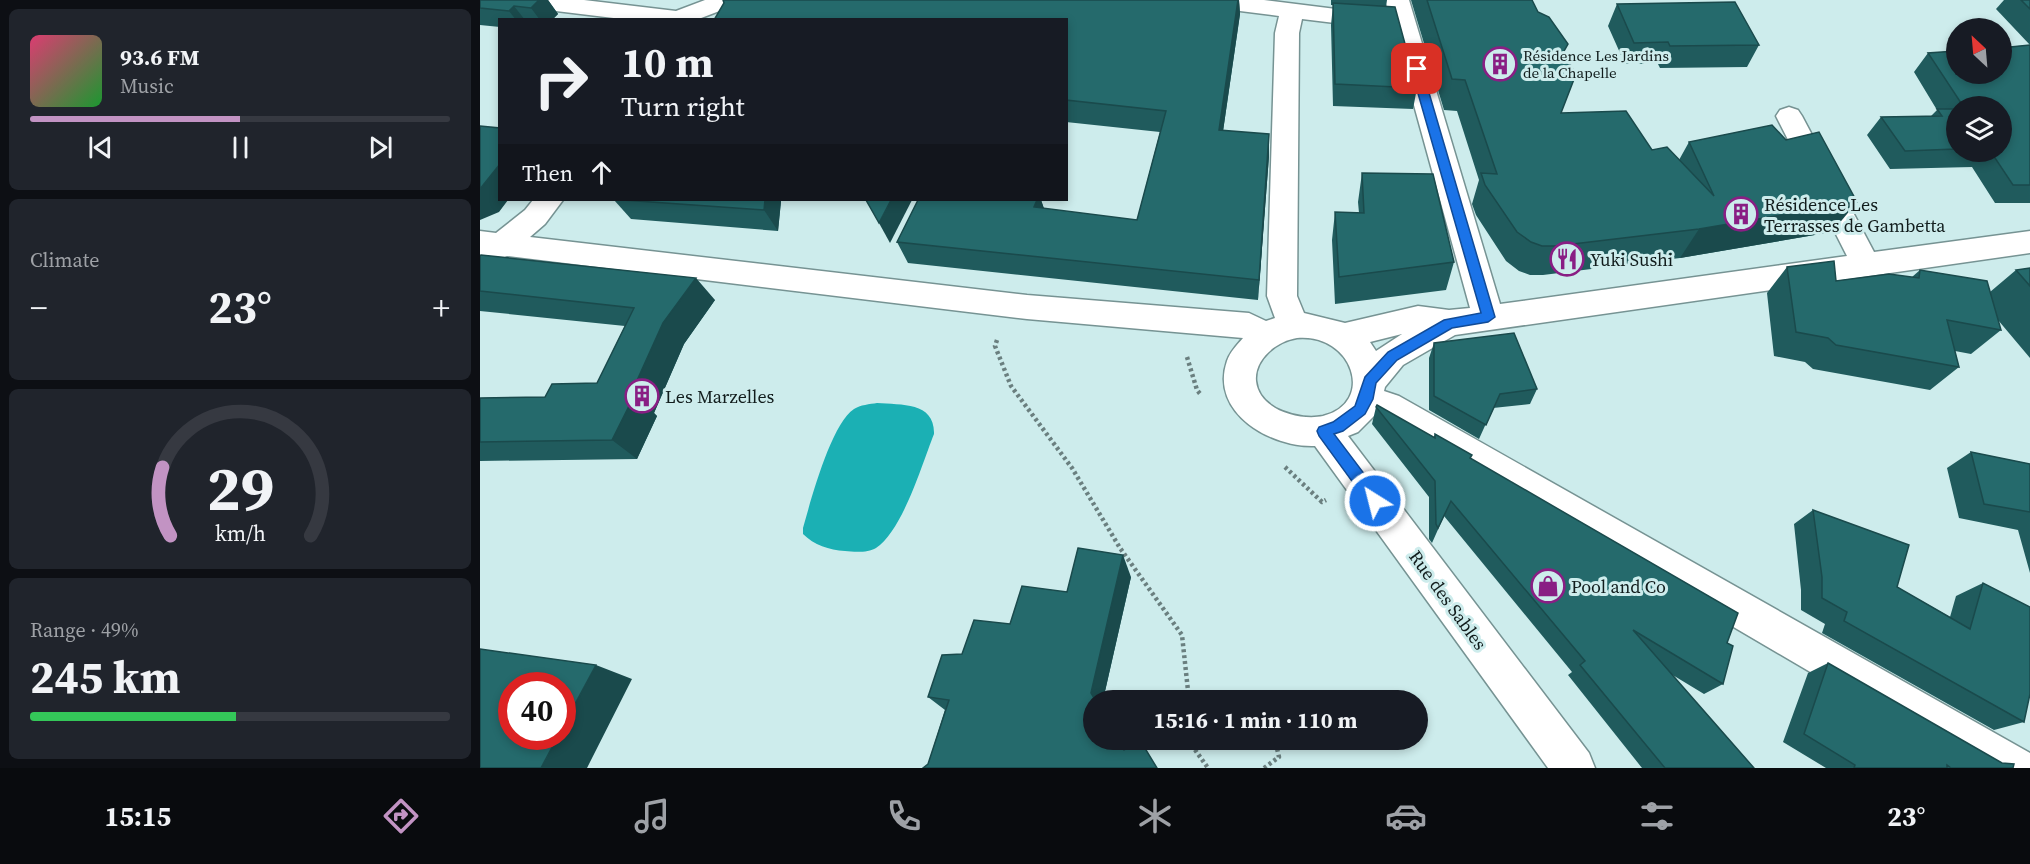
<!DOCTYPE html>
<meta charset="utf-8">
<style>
:root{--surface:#171b24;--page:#20242c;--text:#f1f3f6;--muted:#9ea1a6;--line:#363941;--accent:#c293c3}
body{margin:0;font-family:"Source Serif 4",serif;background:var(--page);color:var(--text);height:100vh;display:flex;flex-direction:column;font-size:22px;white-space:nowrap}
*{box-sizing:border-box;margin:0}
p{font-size:20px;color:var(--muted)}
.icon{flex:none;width:33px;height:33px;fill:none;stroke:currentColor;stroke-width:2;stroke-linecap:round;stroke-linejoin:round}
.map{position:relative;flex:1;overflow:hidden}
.sheet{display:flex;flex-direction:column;gap:9px;padding:9px;background:#0d0f14;width:480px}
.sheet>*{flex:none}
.guide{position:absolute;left:18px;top:18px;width:570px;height:183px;border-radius:0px;box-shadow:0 3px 9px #0003;background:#171b24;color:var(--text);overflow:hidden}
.needle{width:39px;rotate:334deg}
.controls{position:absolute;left:1466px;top:18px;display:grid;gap:12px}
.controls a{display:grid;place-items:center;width:66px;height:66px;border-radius:50%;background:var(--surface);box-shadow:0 3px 9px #0003;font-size:30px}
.speed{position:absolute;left:18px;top:672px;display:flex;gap:12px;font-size:30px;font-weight:700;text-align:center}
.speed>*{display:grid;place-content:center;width:78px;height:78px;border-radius:50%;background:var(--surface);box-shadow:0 3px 9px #0003;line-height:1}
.speed .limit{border:9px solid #d22;background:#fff;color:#111}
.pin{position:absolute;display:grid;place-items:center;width:51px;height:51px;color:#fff;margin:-26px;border-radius:12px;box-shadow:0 3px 9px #0006}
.me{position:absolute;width:66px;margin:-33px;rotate:324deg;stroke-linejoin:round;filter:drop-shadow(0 0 4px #0008)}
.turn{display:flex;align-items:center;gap:21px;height:126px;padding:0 24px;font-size:27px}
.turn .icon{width:78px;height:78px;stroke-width:2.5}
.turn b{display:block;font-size:42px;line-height:51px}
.then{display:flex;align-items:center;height:57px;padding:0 24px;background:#0003;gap:12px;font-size:22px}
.big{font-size:45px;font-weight:700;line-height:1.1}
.sheet .widget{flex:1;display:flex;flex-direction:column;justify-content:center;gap:9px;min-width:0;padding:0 21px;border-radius:9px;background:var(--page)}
.sheet .dial{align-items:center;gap:0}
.dial svg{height:156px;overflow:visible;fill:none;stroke:var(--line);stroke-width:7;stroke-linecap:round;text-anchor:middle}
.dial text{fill:var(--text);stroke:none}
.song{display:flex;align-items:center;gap:18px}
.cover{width:72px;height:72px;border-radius:9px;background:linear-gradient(135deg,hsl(340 70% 55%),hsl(130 70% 35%))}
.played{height:6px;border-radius:3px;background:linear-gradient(90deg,var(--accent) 50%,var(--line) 50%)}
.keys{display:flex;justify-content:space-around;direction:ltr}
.heat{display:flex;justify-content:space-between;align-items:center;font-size:33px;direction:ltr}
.charge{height:9px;border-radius:4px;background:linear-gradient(90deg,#34c759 49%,var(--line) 0)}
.trip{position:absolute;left:603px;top:690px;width:345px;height:60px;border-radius:30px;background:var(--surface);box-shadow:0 3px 9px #0003;font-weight:700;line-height:60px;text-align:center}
.tab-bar{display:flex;height:96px;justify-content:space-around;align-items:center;background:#090b0e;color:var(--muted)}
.tab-bar .icon{width:42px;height:42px}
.tab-bar .active{color:var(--accent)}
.tab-bar b{font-size:27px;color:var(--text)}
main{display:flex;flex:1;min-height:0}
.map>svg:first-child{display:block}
.water{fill:#1bb0b4}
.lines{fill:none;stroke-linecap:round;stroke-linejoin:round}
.minor-casing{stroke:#769393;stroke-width:3}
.path{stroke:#6a7f7f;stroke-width:4.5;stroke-dasharray:3 3;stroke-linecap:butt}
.minor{fill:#fff;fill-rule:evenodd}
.wall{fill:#205b5d;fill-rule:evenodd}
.shaded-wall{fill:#1a4a4c}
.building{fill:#256a6c;stroke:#1a4a4c;stroke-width:1.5}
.route{fill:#1a73e8;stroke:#114b97;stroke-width:1.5}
.labels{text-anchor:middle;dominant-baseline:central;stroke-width:6;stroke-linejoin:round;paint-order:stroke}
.far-poi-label{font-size:15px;fill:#111c1c;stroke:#cdecec;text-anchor:start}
.poi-label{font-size:18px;fill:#111c1c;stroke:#cdecec;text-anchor:start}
.street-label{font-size:18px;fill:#111c1c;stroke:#cdecec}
</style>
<main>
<section class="sheet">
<div class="widget">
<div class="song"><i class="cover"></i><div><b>93.6 FM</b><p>Music</p></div></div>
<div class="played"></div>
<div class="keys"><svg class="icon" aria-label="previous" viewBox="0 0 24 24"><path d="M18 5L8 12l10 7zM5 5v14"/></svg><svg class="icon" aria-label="pause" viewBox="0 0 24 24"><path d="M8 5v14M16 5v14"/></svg><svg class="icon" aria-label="next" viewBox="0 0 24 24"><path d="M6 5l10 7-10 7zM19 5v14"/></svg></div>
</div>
<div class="widget"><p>Climate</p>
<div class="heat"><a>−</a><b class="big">23°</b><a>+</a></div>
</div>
<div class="widget dial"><svg viewBox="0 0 100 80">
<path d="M14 69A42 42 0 1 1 86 69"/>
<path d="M14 69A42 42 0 0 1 10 34" stroke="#c293c3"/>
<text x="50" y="56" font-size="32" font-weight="700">29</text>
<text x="50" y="72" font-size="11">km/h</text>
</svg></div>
<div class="widget"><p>Range · 49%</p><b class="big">245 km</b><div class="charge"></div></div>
</section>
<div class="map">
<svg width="1550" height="768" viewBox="0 0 1550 768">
<rect width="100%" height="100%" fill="#cdecec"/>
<path class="water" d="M397,403C422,405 455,402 454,434C442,464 423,530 396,548C388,553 374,552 365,551C349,550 334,545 323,534V528C331,500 351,424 374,409C380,405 390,404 397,403Z"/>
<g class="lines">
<g class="minor-casing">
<g id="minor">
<path d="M31,0H104L196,11L225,0H259L255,5L216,20H150L43,7L35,5Z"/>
<path d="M716,0H784L896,14L904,16L908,21L904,26L896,28L822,19L819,33L817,296L824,313L865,323L938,306L969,310L990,308L905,0H929L1020,304L1367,256L1296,116L1300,110L1309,107L1318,110L1322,116L1394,252L1550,231V253L975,335L923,365L905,387L904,391L919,396L1550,753V768H1494L894,416L878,432L868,436L1109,753L1115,768H1068L835,446C792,448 729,413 747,361C750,352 757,345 763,338L547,319L27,256L13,262L3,259L0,254V231L16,233L45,210L53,200H83L65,224L50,237L547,295L769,313L786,321L795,318L787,296L795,33L799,16L728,7L720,5ZM922,334L896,351L890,342ZM817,338C873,333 896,403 843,416C820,421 779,410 776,381C774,359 797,341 817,338Z"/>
</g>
</g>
<g class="path">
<path d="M517,340L515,346L531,386L592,468L640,548L702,635L709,700"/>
<path d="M707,357L717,390L721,395"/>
<path d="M805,467L842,502L846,500"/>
<path d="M708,740L728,768"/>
<path d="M784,768L799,757L795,740"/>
</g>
<use href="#minor" class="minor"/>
</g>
<g class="wall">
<path d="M0,0H68L78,14L72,20H20V27L0,25Z"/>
<path d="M243,0H759L760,14L743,131L789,134V156L778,300L428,263L417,242L438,200H561L564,209L657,220L680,132L586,122V20L244,3Z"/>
<path d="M851,0H907L906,7L937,88L933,109L853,106L851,25L853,5H851Z"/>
<path d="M931,0H1052L1058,12L1085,55L1081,113L1199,160L1209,142L1352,232L1200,258L1063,275H1050L1039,271L1026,261L996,215L992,204L999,180L977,111L964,110Z"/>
<path d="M1524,0H1550V45L1516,9Z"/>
<path d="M1137,4L1279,45L1267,67L1180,68L1178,64H1145L1128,26Z"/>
<path d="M1550,45V203H1515L1492,167L1410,169L1387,135L1401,117L1451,116L1457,110L1434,72L1448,53ZM1476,106H1521V152H1476Z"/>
<path d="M882,173L974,262L966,290L855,304L852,240L855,212L879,213L878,202Z"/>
<path d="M134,200H300L301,201L298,231L151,219Z"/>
<path d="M0,256L235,300L204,344L174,413L177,416L157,459L0,461V398L65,397L117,383L145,326L0,311Z"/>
<path d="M1307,267L1356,281L1432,277L1440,270L1510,292L1536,270L1550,268V358L1518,320L1521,330L1491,354L1475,351L1479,367L1450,390L1333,369L1325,362L1294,356L1287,293Z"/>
<path d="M954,343L1057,389L1050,404L1013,408L999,439L949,410V358Z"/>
<path d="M896,407L954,437L955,434L1247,643L1243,684L1224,694L1191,674L1274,768H1162L1088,675L1092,672L964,516L952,543L949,539V497L892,424Z"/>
<path d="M1491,452L1550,464V573L1538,530L1479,518L1467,468Z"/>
<path d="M1333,510L1417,587L1470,617L1476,596L1503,583L1544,722L1514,730L1342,633L1345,624L1321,610V590L1314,524Z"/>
<path d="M651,577L614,740H640L645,750L677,768L448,764L465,710L448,697L482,654L587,592Z"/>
<path d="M1348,663L1522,763L1533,768H1346L1303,742L1328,673Z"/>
</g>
<g class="shaded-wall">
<path d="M59,0H68L78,14L72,20H60L51,8Z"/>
<path d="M758,0H759L760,14L740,152L739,130Z"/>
<path d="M34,6L45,20H36L29,11Z"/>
<path d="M789,134V156L778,300L779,280Z"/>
<path d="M20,164V200H28L19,212L0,220V189Z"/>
<path d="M285,200H300L301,201L298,231L284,210Z"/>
<path d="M411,200H432L410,243L399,223Z"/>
<path d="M557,200H561L566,214L554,207Z"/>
<path d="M1377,202L1352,232L1200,258L1219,229Z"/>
<path d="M216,278L235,300L204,344L174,413L177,416L157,459L132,440L150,396L183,323Z"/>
<path d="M643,555L651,577L623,700H615L611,693Z"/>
<path d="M116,665L152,679L107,768H61L78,736H82V728Z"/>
</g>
<g class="building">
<path d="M0,0H59L51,8L34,6L29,11L0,8Z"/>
<path d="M243,0H758L739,130L789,134L779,280L417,242L438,200H557L554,207L657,220L686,111L586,100V20H234L244,3Z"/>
<path d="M947,0H1052L1058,12L1069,17L1088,44L1083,53L1096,74L1081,113L1146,111L1172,150L1187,147L1234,196L1209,142L1292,125L1306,140L1339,132L1377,202L1219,229L1076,246H1062L1051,242L1037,232L1005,185L1001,173L1017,174L985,80L972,79Z"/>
<path d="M1541,0H1550V9Z"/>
<path d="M1255,2L1279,45L1190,46L1188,42L1154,43L1137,4Z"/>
<path d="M853,3L915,7L937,88L855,84Z"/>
<path d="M1550,45V185H1533L1511,152H1521V106H1483L1448,53L1476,51V74H1521V48Z"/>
<path d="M1457,109H1476V149L1425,151L1401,117L1462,116Z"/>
<path d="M0,126L20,128V164L0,189Z"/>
<path d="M882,173L953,174L974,262L859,277L855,212L884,213Z"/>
<path d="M143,200H285L284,210Z"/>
<path d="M386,200H411L399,223Z"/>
<path d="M1,255L216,278L183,323L150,396H154L132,440L0,442V398L65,397L72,384L117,383L154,308L0,291V256Z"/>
<path d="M1354,261L1356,281L1409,274L1439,278L1440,270L1507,281L1521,330L1467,320L1479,367L1356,345L1348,338L1316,332L1307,267Z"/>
<path d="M1550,268V286L1536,270Z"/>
<path d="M1034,333L1057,389L1020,394L1006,425L954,396V343Z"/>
<path d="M897,405L955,438V434L992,455L990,458L1258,613L1247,643L1253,646L1243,684L1153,630L1274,768H1185L1100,665L1105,661L971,501L958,528L956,524L955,481L896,407Z"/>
<path d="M1491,452L1550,464V512L1504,504Z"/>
<path d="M1333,510L1429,545L1417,587L1490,629L1503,583L1550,607V694L1544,722L1364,621L1367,612L1342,598V577Z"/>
<path d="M598,548L643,555L611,693L615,700H614V740H638L644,750L660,740L677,768H443L448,764L469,700L448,697L462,655L482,654L494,620L530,624L542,586L587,592Z"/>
<path d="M0,649L116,665L82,728V686H32V736H78L61,768H0Z"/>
<path d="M1348,663L1522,763L1534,764L1533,768H1471L1467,765V768H1374L1375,765L1324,734Z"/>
</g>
<path class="route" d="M937,65L942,69L1015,317L1008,322L972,328L917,360L896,383L893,399L885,414L863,431L854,434L901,496L903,501L901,506L895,508L890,506L839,436L837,431L839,427L853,422L875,406L885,377L908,352L964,320L1001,313L931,69Z"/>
<defs>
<g id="building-ring" transform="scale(1.725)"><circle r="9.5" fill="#cdecec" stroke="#891e84" stroke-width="1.5"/><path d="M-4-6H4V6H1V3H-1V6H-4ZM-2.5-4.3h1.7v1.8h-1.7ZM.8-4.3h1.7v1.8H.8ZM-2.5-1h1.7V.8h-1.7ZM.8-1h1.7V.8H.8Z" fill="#891e84"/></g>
<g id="restaurant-ring" transform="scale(1.725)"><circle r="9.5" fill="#cdecec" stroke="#891e84" stroke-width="1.5"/><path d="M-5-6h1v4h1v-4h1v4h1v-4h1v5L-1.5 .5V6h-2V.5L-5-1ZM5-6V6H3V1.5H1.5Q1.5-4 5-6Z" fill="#891e84"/></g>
<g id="shop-ring" transform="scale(1.725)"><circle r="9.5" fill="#cdecec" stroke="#891e84" stroke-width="1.5"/><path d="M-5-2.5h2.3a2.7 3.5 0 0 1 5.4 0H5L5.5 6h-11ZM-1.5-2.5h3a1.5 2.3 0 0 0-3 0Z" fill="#891e84"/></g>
</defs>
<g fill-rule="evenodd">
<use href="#building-ring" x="1020" y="64"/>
<use href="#building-ring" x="1261" y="214"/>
<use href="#restaurant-ring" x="1087" y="259"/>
<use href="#building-ring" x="162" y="396"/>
<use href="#shop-ring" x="1068" y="586"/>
</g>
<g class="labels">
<g class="far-poi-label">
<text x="1043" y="55">Résidence Les Jardins<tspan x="1043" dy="17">de la Chapelle</tspan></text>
</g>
<g class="poi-label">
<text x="1284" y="204">Résidence Les<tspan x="1284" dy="21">Terrasses de Gambetta</tspan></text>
<text x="1110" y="259">Yuki Sushi</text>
<text x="185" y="396">Les Marzelles</text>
<text x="1091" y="586">Pool and Co</text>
</g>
<g class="street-label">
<text transform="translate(968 600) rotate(54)">Rue des Sables</text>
</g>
</g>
</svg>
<div class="controls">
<a><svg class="needle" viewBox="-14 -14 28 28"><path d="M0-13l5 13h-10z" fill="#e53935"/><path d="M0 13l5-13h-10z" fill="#9ea1a6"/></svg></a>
<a><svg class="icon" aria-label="layers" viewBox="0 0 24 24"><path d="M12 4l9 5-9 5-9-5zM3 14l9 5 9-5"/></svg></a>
</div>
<div class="speed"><div class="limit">40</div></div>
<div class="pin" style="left:937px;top:69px;background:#d93025"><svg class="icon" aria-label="arrive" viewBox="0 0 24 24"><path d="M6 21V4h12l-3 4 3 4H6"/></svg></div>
<svg class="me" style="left:895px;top:501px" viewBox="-20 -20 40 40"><circle r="17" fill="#1a73e8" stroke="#fff" stroke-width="3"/><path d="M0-11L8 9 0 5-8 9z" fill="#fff"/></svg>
<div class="trip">15:16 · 1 min · 110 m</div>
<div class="guide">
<div class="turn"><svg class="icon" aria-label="right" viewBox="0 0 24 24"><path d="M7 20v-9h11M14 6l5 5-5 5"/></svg><div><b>10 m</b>Turn right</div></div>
<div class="then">Then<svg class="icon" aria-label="ahead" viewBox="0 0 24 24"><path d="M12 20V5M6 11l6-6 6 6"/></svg></div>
</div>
</div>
</main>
<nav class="tab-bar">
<b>15:15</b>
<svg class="icon active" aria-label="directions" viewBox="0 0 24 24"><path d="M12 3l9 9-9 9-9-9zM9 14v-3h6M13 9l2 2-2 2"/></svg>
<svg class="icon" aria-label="music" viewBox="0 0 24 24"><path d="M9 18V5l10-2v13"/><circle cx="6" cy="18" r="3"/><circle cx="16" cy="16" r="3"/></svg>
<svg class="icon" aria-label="phone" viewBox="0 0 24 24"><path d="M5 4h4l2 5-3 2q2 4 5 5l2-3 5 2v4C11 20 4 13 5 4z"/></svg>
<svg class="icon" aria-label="climate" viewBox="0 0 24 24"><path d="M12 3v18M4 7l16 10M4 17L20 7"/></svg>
<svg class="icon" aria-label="car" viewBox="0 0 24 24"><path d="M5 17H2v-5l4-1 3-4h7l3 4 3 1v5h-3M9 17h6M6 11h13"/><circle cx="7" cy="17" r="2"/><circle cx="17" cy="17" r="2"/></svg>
<svg class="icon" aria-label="filters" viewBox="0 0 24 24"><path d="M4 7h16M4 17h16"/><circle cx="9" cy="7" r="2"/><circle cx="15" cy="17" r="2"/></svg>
<b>23°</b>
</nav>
